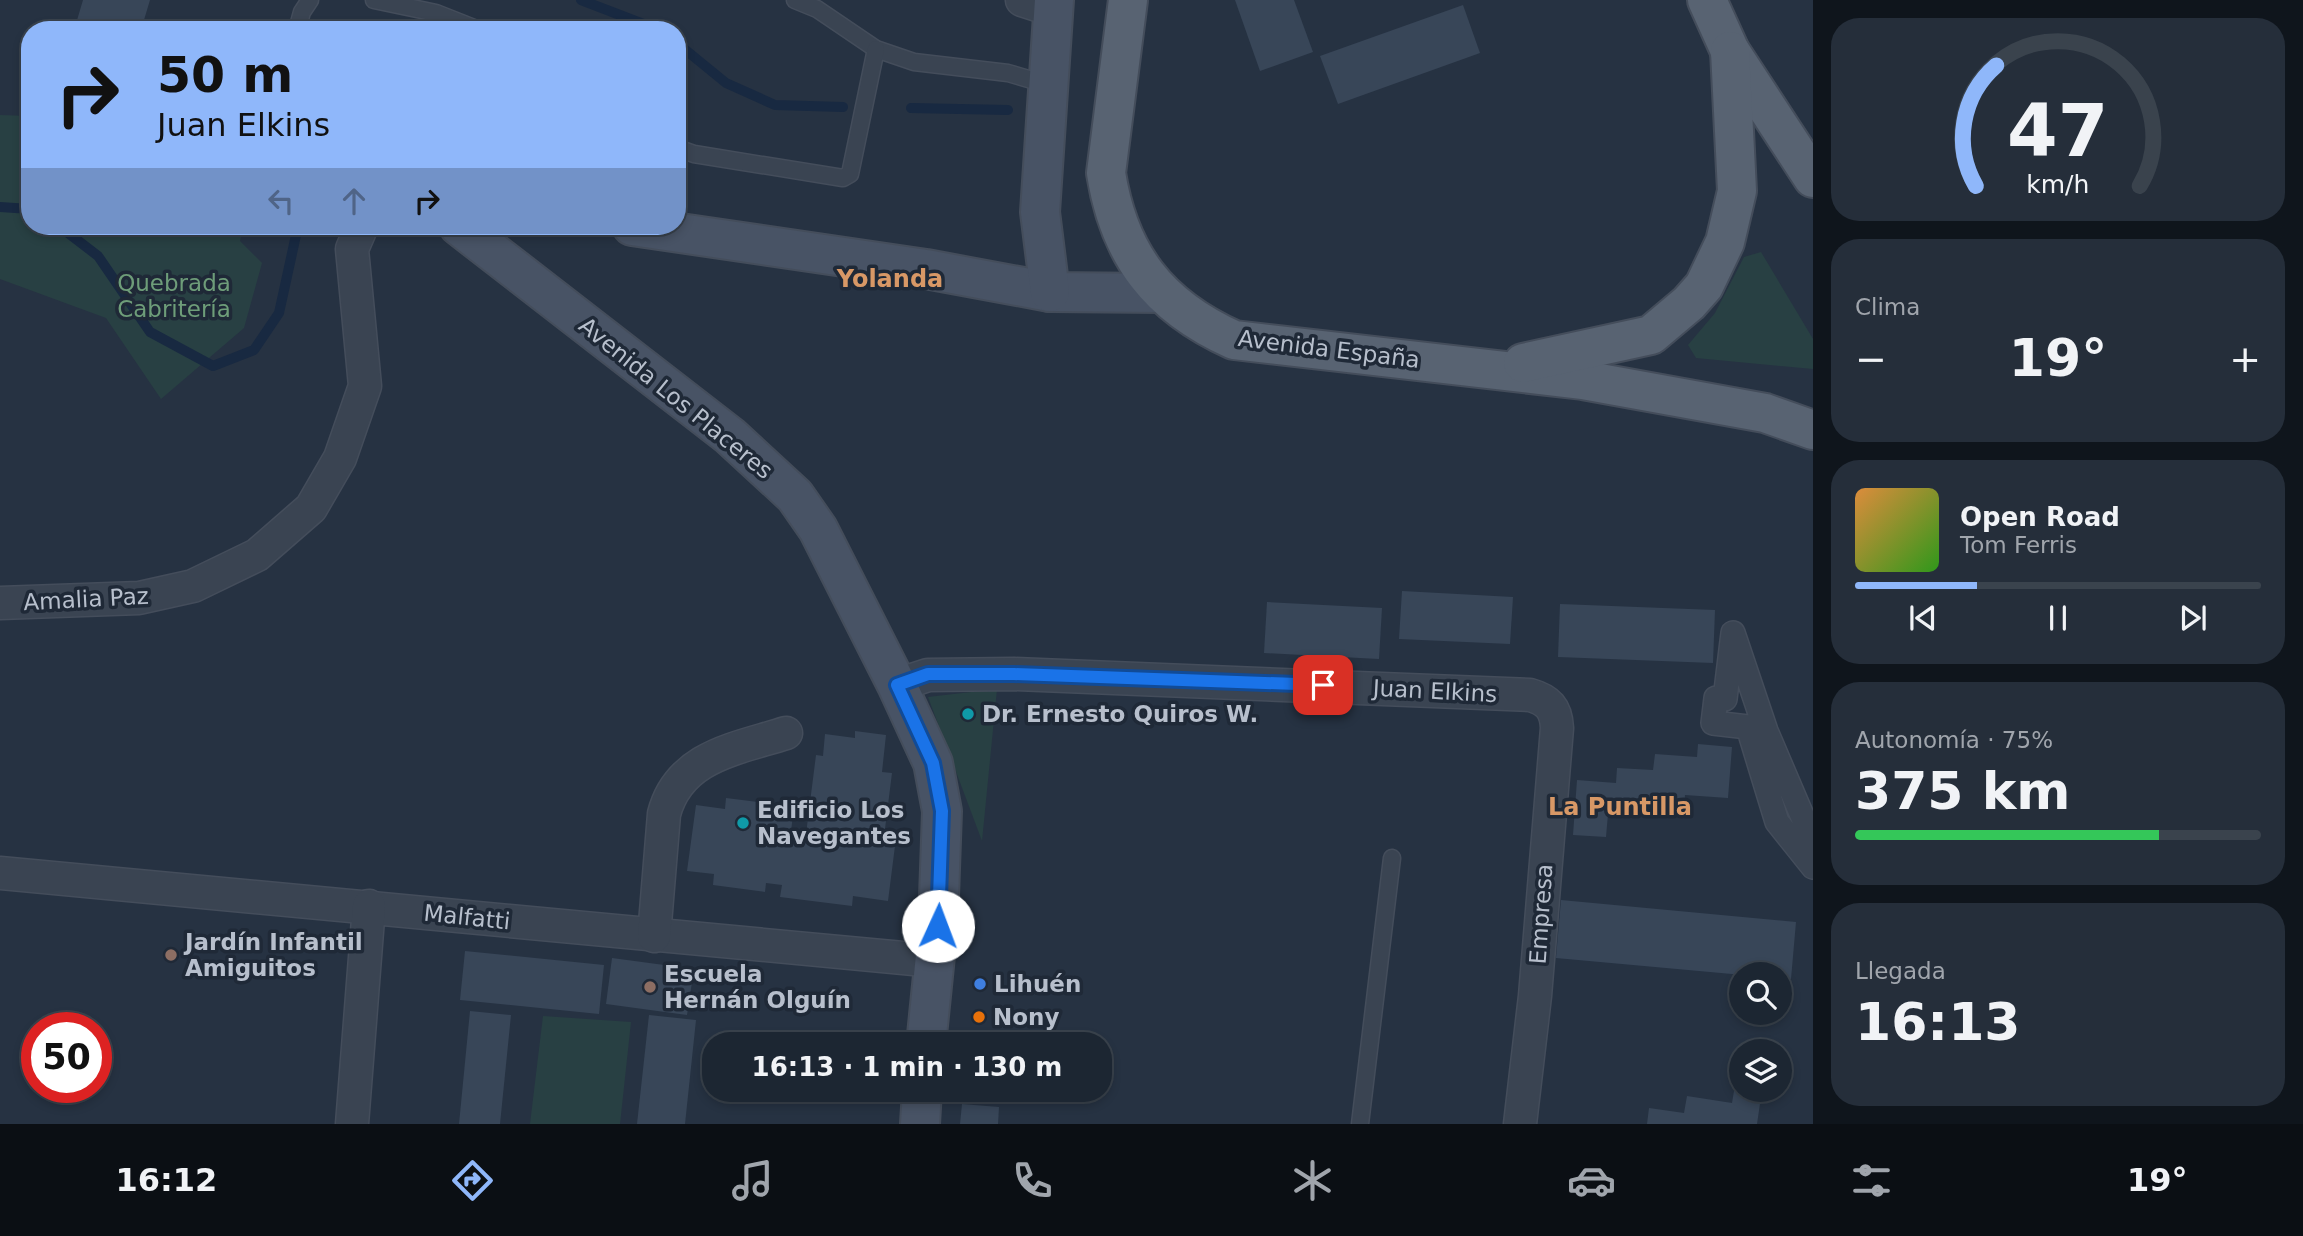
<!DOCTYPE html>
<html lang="es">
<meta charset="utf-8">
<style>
:root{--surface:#1c2632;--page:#252e3a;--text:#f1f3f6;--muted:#a0a5ac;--line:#3a434d;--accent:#8fb7fa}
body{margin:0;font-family:"DejaVu Sans",sans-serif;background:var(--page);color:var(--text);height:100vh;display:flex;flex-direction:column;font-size:26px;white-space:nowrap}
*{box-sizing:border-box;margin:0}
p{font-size:23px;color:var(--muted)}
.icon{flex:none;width:38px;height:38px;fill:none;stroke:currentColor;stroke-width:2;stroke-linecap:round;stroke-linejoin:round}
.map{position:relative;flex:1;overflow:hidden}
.details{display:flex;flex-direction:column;gap:18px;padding:18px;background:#0f151c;width:490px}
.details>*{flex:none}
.banner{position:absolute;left:21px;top:21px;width:665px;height:214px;border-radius:28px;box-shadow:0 4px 10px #0003,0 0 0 2px var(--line);background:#8fb7fa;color:#111;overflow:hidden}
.tools{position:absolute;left:1729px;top:962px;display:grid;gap:14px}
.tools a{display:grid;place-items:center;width:63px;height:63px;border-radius:50%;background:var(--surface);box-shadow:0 4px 10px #0003,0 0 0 2px var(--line);font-size:35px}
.speed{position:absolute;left:21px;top:1012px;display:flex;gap:14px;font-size:35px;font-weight:700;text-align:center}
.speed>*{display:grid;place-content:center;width:91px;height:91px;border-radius:50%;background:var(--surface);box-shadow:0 4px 10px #0003,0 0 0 2px var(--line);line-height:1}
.speed .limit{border:10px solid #d22;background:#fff;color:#111}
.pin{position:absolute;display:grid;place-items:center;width:60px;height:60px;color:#fff;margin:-30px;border-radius:14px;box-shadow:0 4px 10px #0006}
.me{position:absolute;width:77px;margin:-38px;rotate:2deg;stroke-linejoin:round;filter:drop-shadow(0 0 5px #0008)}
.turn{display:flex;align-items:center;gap:24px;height:147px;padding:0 21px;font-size:32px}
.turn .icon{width:91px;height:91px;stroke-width:2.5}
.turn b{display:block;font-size:49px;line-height:60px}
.lanes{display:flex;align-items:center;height:66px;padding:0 21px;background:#0003;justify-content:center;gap:35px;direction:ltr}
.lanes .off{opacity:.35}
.big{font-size:52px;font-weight:700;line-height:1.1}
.details .widget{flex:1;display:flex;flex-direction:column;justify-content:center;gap:10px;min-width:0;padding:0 24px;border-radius:28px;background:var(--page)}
.details .dial{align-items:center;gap:0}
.dial svg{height:182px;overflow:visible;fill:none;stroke:var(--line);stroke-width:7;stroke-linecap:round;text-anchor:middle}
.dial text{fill:var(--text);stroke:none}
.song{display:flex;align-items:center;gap:21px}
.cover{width:84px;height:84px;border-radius:10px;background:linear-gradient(135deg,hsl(30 70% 55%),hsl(110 70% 35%))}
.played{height:7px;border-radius:4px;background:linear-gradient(90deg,var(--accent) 30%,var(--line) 30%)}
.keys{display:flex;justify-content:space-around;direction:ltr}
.heat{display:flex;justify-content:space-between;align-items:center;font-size:38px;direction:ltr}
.charge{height:10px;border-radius:5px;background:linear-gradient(90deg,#34c759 75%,var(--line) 0)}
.trip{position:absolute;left:702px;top:1032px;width:410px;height:70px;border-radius:28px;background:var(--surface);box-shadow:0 4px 10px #0003,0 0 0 2px var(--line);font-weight:700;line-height:70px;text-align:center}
.menu{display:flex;height:112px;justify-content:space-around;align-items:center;background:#0b0f14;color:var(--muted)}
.menu .icon{width:49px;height:49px}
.menu .current{color:var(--accent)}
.menu b{font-size:32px;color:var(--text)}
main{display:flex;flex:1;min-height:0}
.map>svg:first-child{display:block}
.green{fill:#284043}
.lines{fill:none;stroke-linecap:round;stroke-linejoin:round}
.stream{stroke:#182941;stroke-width:10}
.building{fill:#384658}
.service-casing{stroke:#444d5b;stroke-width:19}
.pedestrian-casing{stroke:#444d5b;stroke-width:26}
.minor-casing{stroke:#444d5b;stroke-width:35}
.secondary-casing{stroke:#444d5b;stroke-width:42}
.primary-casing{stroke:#444d5b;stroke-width:42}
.service{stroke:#3a4452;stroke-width:16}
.pedestrian{stroke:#3a4452;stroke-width:23}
.minor{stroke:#3a4452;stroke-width:32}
.secondary{stroke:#485365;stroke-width:38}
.primary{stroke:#586372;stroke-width:38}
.route-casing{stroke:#114b97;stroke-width:18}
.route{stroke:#1a73e8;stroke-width:12}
.culture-dot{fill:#0f9aa8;stroke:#1f2937;stroke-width:2.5}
.education-dot{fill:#8d6e63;stroke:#1f2937;stroke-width:2.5}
.shop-dot{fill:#3f7fe0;stroke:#1f2937;stroke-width:2.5}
.food-dot{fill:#e8710a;stroke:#1f2937;stroke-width:2.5}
.labels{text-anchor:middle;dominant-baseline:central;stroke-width:7;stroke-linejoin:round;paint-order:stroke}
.park-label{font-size:23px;fill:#6e9d79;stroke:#1f2937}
.street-label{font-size:23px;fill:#b7bfcc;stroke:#1f2937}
.poi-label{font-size:23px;font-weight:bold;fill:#b7bfcc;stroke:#1f2937;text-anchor:start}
.neighbourhood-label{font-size:24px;font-weight:bold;fill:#d89866;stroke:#1f2937}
</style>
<main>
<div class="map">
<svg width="1813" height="1124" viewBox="0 0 1813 1124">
<rect width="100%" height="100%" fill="#263242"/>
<g class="green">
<path d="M0,115L30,116V226H243L240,241L262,263L244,328L161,399L106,318L0,279Z"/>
<path d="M1761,252L1813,339V369L1696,358L1688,345L1715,313L1744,257Z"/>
<path d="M997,689L982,841L928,697Z"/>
<path d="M543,1016L631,1022L620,1124H530Z"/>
</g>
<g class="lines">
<g class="stream">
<path d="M581,0L659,30"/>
<path d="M677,43L726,83L775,105L843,107"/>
<path d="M911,108L1008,110"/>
<path d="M0,207L30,209"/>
<path d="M59,226L98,256L150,332L213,366L254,350L279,313L298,226"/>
</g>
</g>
<g class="building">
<path d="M83,0H150L141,30L115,22L112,30L75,27Z"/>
<path d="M1235,0H1294L1313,52L1260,71Z"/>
<path d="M1463,5L1480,53L1338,104L1320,56Z"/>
<path d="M1402,591L1513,597L1510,644L1399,639Z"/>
<path d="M1267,602L1382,608L1379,659L1264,653Z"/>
<path d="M1560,604L1715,610L1713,663L1558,657Z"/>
<path d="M855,731L886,735L882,772L892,773L884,837L896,838L888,901L853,896L852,906L780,897L782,885L766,883L765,892L713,885L714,874L687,871L696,805L725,809L726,798L765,803L764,811L793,814L791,832L806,834L816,755L823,756L825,734L855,738Z"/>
<path d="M1698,744L1732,747L1728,798L1685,795L1684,807L1651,805V817L1608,814L1606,837L1573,835L1577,780L1616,783L1617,768L1653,770L1655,754L1697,757Z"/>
<path d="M1561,900L1796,922L1791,979L1780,978V975H1743L1556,958Z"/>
<path d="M465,951L604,965L599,1014L460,1000Z"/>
<path d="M612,958L694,969L687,1015L606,1004Z"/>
<path d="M470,1011L511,1015L500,1124H459Z"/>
<path d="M649,1015L696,1020L685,1124H637Z"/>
<path d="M1735,1085L1741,1086V1090H1762L1757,1124H1647L1649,1108L1684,1113L1687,1096L1732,1103Z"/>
<path d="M962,1104L999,1107L998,1124H960Z"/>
</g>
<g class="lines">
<g class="service-casing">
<g id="service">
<path d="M374,0L436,13L479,30"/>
<path d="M795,0L817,9L876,49L914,62L1008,73L1049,85"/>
<path d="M297,30L302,12L310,0"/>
<path d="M677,148L694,154L843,178L850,174L876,49"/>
<path d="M1360,1124L1392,858"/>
</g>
</g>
<g class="pedestrian-casing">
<path id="pedestrian" d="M1813,841L1766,731L1733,633L1725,699L1716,698L1713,723L1748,727L1777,822L1813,867"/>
</g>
<g class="minor-casing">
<g id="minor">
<path d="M1022,0L1053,10"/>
<path d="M0,603L139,598L193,586L257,555L311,508L340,458L365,386L352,249L362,226"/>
<path d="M897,685L928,675L1014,674L1530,695C1548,700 1556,708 1557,728L1535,996L1520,1124"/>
<path d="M0,873L935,961"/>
<path d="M654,936L664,814C679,756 736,749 786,733"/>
<path d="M352,1124L369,906"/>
</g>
</g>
<g class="secondary-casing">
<g id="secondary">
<path d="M459,226L730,436L795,496L818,529L897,685L933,763L942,811L938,926L926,1045"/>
<path d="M632,226L926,269L1050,292L1161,293"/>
<path d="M1050,292L1040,212L1054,0"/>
<path d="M920,1124L922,1090"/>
</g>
</g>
<g class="primary-casing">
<g id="primary">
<path d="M1128,0L1106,173C1119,255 1158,306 1234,340L1583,380L1765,413L1813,430"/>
<path d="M1707,0L1730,51L1813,178"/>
<path d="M1523,363L1651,335L1689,303L1704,286L1725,242L1737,191L1730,51"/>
</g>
</g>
<use href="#service" class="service"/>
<use href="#pedestrian" class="pedestrian"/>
<use href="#minor" class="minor"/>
<use href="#secondary" class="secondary"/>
<use href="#primary" class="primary"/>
</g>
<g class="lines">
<g class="route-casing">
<path id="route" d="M938,926L942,811L933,763L897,685L928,674H1014L1323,685"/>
</g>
<use href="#route" class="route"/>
</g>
<g class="culture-dot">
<circle cx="968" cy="714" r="7"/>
<circle cx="743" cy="823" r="7"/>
</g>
<g class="education-dot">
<circle cx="171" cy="955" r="7"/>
<circle cx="650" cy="987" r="7"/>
</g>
<circle class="shop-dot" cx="980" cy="984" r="7"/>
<circle class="food-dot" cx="979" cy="1017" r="7"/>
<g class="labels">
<g class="park-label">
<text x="174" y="283">Quebrada<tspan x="174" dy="26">Cabritería</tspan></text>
</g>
<g class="street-label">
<text transform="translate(1329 349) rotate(7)">Avenida España</text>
<text transform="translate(676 398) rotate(39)">Avenida Los Placeres</text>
<text transform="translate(86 599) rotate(-3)">Amalia Paz</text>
<text transform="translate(1435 691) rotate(3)">Juan Elkins</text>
<text transform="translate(1541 914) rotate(-86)">Empresa</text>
<text transform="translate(467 917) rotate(6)">Malfatti</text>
</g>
<g class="poi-label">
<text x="982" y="714">Dr. Ernesto Quiros W.</text>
<text x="757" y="810">Edificio Los<tspan x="757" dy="26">Navegantes</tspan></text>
<text x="185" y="942">Jardín Infantil<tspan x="185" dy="26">Amiguitos</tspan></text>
<text x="664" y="974">Escuela<tspan x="664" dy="26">Hernán Olguín</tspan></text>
<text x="994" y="984">Lihuén</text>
<text x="993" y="1017">Nony</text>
</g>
<g class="neighbourhood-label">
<text x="890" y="279">Yolanda</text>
<text x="1620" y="807">La Puntilla</text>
</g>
</g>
</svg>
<div class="tools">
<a><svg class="icon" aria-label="search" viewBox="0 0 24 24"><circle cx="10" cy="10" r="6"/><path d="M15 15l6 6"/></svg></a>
<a><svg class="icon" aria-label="layers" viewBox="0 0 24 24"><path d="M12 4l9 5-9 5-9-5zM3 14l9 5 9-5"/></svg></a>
</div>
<div class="speed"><div class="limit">50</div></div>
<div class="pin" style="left:1323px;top:685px;background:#d93025"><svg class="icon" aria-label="arrive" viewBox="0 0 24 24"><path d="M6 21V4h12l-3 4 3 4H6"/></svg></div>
<svg class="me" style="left:938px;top:926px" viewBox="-20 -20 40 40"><circle r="19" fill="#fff"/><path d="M0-13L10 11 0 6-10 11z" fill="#1a73e8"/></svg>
<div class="trip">16:13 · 1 min · 130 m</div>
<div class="banner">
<div class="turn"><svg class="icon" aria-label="right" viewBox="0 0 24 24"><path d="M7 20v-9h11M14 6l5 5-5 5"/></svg><div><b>50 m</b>Juan Elkins</div></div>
<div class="lanes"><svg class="icon off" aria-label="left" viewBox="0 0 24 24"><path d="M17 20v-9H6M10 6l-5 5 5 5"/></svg><svg class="icon off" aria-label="ahead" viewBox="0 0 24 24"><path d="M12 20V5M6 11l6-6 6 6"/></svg><svg class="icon" aria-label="right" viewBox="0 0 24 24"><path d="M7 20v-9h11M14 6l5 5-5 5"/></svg></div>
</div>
</div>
<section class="details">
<div class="widget dial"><svg viewBox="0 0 100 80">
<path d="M14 69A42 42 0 1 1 86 69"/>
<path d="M14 69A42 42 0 0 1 23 16" stroke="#8fb7fa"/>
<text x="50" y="56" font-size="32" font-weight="700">47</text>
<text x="50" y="72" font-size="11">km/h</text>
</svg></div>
<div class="widget"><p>Clima</p>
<div class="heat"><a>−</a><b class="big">19°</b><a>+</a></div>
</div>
<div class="widget">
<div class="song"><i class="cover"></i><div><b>Open Road</b><p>Tom Ferris</p></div></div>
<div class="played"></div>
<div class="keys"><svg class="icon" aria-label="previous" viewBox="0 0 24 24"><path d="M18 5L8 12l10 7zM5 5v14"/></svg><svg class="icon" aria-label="pause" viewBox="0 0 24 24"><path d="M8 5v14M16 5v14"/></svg><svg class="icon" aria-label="next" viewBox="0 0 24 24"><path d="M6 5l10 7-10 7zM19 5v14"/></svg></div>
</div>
<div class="widget"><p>Autonomía · 75%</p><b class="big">375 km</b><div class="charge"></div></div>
<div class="widget"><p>Llegada</p><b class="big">16:13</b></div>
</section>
</main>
<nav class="menu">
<b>16:12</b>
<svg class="icon current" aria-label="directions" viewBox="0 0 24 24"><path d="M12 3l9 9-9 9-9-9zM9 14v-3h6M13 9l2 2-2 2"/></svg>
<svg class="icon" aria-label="music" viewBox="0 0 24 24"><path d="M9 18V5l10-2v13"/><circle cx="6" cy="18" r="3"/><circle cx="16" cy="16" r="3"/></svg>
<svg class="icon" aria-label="phone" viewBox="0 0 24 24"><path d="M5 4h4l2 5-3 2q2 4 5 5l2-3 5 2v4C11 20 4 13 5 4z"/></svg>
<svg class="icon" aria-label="climate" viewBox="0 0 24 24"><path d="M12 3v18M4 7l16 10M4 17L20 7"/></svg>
<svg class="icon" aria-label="car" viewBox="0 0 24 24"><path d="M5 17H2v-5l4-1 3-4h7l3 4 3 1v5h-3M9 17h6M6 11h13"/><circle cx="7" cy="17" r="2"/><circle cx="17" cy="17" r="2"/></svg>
<svg class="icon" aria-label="filters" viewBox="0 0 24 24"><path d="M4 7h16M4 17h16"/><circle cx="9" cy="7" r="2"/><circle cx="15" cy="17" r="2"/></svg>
<b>19°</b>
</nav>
